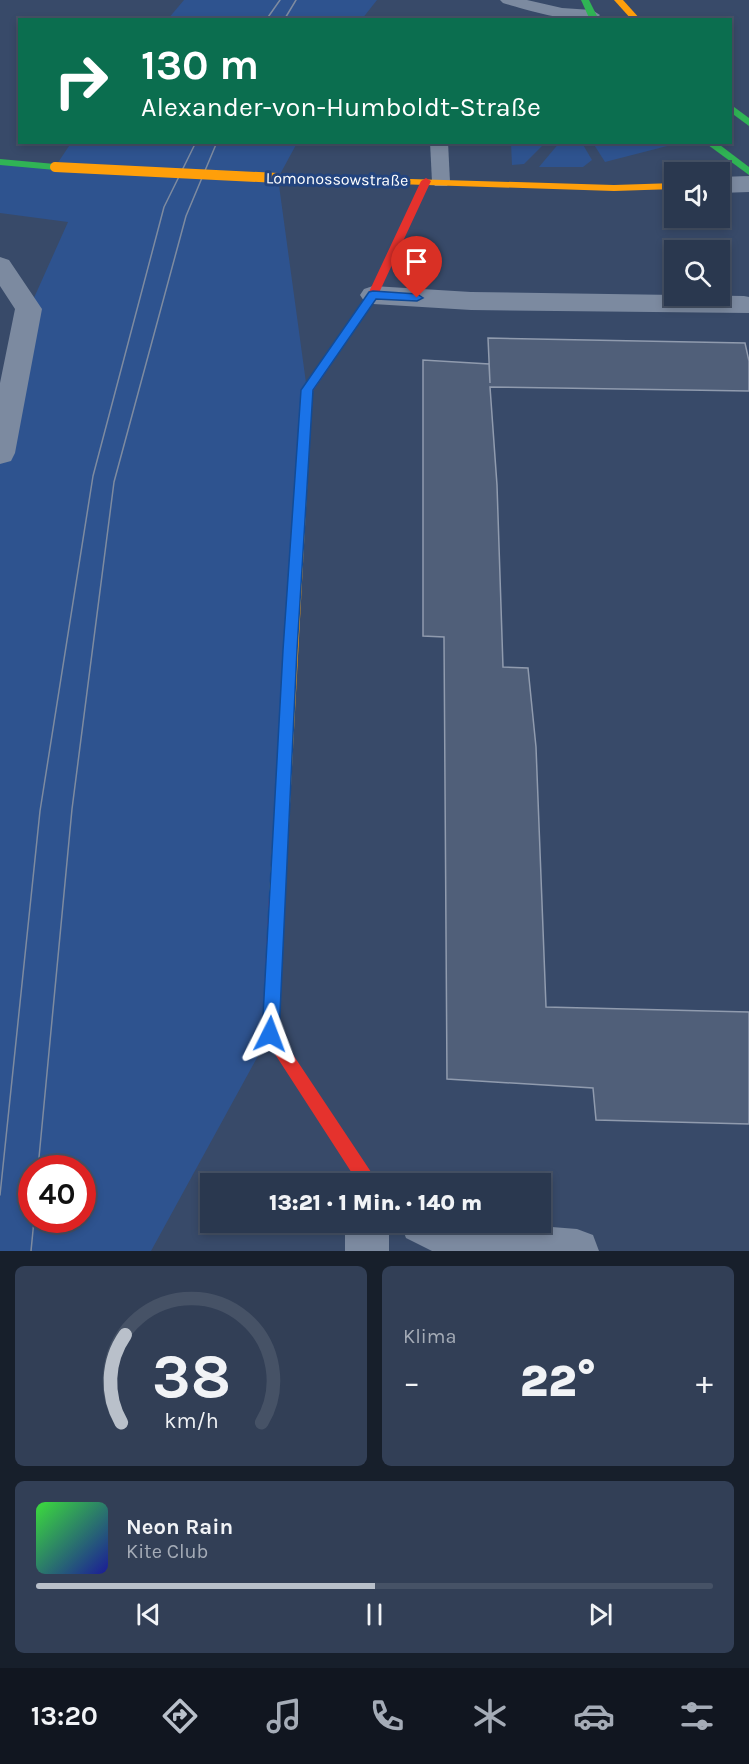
<!DOCTYPE html>
<html lang="de">
<meta charset="utf-8">
<style>
:root{--surface:#2a384f;--page:#323f56;--text:#f1f3f6;--muted:#a5acb7;--line:#465266;--accent:#b9c0ca}
body{margin:0;font-family:Karla,sans-serif;background:var(--page);color:var(--text);height:100vh;display:flex;flex-direction:column;font-size:22px;white-space:nowrap}
*{box-sizing:border-box;margin:0}
p{font-size:20px;color:var(--muted)}
.icon{flex:none;width:33px;height:33px;fill:none;stroke:currentColor;stroke-width:2;stroke-linecap:round;stroke-linejoin:round}
.map{position:relative;height:1251px;overflow:hidden}
.side{display:flex;flex-direction:column;gap:15px;padding:15px;background:#171f2b;flex:1}
.side>*{flex:none}
.banner{position:absolute;left:18px;top:18px;width:714px;height:126px;border-radius:0px;box-shadow:0 3px 9px #0003,0 0 0 2px var(--line);background:#0b6e4f;color:#fff;overflow:hidden}
.tools{position:absolute;left:664px;top:162px;display:grid;gap:12px}
.tools a{display:grid;place-items:center;width:66px;height:66px;border-radius:0px;background:var(--surface);box-shadow:0 3px 9px #0003,0 0 0 2px var(--line);font-size:30px}
.speed{position:absolute;left:18px;top:1155px;display:flex;gap:12px;font-size:30px;font-weight:700;text-align:center}
.speed>*{display:grid;place-content:center;width:78px;height:78px;border-radius:50%;background:var(--surface);box-shadow:0 3px 9px #0003,0 0 0 2px var(--line);line-height:1}
.speed .limit{border:9px solid #d22;background:#fff;color:#111}
.pin{position:absolute;display:grid;place-items:center;width:51px;height:51px;color:#fff;margin:-62px -26px;border-radius:50% 50% 50% 0;rotate:-45deg;box-shadow:0 0 6px #0007}
.pin .icon{rotate:45deg}
.me{position:absolute;width:66px;margin:-33px;rotate:3deg;stroke-linejoin:round;filter:drop-shadow(0 0 4px #0008)}
.turn{display:flex;align-items:center;gap:21px;height:126px;padding:0 24px;font-size:27px}
.turn .icon{width:78px;height:78px;stroke-width:2.5}
.turn b{display:block;font-size:42px;line-height:51px}
.big{font-size:45px;font-weight:800;line-height:1.1}
.side .widget{flex:1;display:flex;flex-direction:column;justify-content:center;gap:9px;min-width:0;padding:0 21px;border-radius:9px;background:var(--page)}
.side .dial{align-items:center;gap:0}
.dial svg{height:156px;overflow:visible;fill:none;stroke:var(--line);stroke-width:7;stroke-linecap:round;text-anchor:middle}
.dial text{fill:var(--text);stroke:none}
.song{display:flex;align-items:center;gap:18px}
.cover{width:72px;height:72px;border-radius:9px;background:linear-gradient(135deg,hsl(120 70% 55%),hsl(240 70% 35%))}
.played{height:6px;border-radius:3px;background:linear-gradient(90deg,var(--accent) 50%,var(--line) 50%)}
.keys{display:flex;justify-content:space-around;direction:ltr}
.heat{display:flex;justify-content:space-between;align-items:center;font-size:33px;direction:ltr}
.side .tiles{flex:1;display:grid;gap:15px;grid-template-columns:1fr 1fr}
.widget:last-child{grid-column:span 2}
.trip{position:absolute;left:200px;top:1173px;width:351px;height:60px;border-radius:0px;background:var(--surface);box-shadow:0 3px 9px #0003,0 0 0 2px var(--line);font-weight:800;line-height:60px;text-align:center}
.dock{display:flex;height:96px;justify-content:space-around;align-items:center;background:#111620;color:var(--muted)}
.dock .icon{width:42px;height:42px}
.dock .selected{color:var(--accent)}
.dock b{font-size:27px;color:var(--text)}
.map>svg:first-child{display:block}
.green{fill:#2e538f;fill-rule:evenodd}
.building{fill:#505f79;stroke:#909bae;stroke-width:1.5}
.lines{fill:none;stroke-linecap:round;stroke-linejoin:round}
.lane{fill:#7c8aa0;fill-rule:evenodd}
.street{fill:#7c8aa0;fill-rule:evenodd}
.fast{fill:#30b455;fill-rule:evenodd}
.slow{fill:#ff9f0a;fill-rule:evenodd}
.jam{fill:#e5322d;fill-rule:evenodd}
.tram{stroke:#7e8ba0;stroke-width:1.5}
.slow-bridge{stroke:#ff9f0a;stroke-width:10}
.route{fill:#1a73e8;stroke:#114b97;stroke-width:1.5}
.labels{text-anchor:middle;dominant-baseline:central;stroke-width:6;stroke-linejoin:round;paint-order:stroke}
.far-street-label{font-size:16px;fill:#fff;stroke:#23447e}
</style>
<div class="map">
<svg width="749" height="1251" viewBox="0 0 749 1251">
<rect width="100%" height="100%" fill="#384a69"/>
<g class="green">
<path d="M184,0H377L362,19H168Z"/>
<path d="M560,142L582,143L592,160L583,167H539Z"/>
<path d="M670,142L671,145L605,162L593,143Z"/>
<path d="M71,143H297L278,178L307,390L270,1034L151,1251H0V453L29,309L68,222L0,213V162L55,167ZM32,1168H82V1220H32Z"/>
<path d="M511,143V142L545,143L524,164L512,165Z"/>
</g>
<path class="building" d="M488,338L745,343L749,361V391L490,387L497,485L503,667L528,668L536,747L546,1007L749,1012V1124L596,1120L593,1088L447,1079L444,637L423,636V360L489,364L490,383Z"/>
<g class="lines">
<g class="lane">
<path d="M500,0H527L562,8L592,10L600,15C588,29 520,8 503,3Z"/>
<path d="M430,142H448L450,182L447,186H435L432,182Z"/>
</g>
<g class="street">
<path d="M749,176V192L720,193V177Z"/>
<path d="M0,257L9,260L42,309L15,453L11,461L0,464V383L15,309L0,286Z"/>
<path d="M373,286L471,292L744,296L749,297V313L471,310L373,304L364,301L360,295L364,289Z"/>
<rect x="345" y="1222" width="44" height="29"/>
<path d="M400,1222H490L577,1229L593,1235L599,1251H432L406,1238Z"/>
</g>
<g class="fast">
<path d="M581,0H589L599,20H590Z"/>
<path d="M730,104L749,118V126L730,112Z"/>
<path d="M704,142H716L749,167V175Z"/>
<path d="M0,159L55,164L60,167L55,170L0,165Z"/>
</g>
<g class="slow">
<path d="M614,0H623L641,20H632Z"/>
<path d="M278,175L614,185L675,183V189L614,191L274,180L273,178Z"/>
<path d="M303,448L309,453L285,897L283,902L277,905L271,902L269,897L297,453Z"/>
</g>
<g class="jam">
<path d="M426,178L431,181L378,295L313,391L309,453L303,458L299,456L297,453L301,390L368,294L421,181Z"/>
<path d="M277,889L283,892L285,897L278,1032L379,1184H359L262,1034L269,897L271,892Z"/>
</g>
<g class="tram">
<path d="M266,20L280,0"/>
<path d="M284,20L296,0"/>
<path d="M38,1168L72,809L114,482L186,216L217,142"/>
<path d="M0,1195L40,811L93,476L164,207L196,142"/>
<path d="M31,1251L34,1220"/>
</g>
<path class="slow-bridge" d="M55,167L278,178"/>
</g>
<path class="route" d="M373,291L417,294L423,298L417,301L376,299L313,390L297,650L279,1034L276,1040L270,1042L264,1040L262,1034L283,650L301,390L369,292Z"/>
<g class="labels">
<g class="far-street-label">
<text transform="translate(337 179) rotate(1)">Lomonossowstraße</text>
</g>
</g>
</svg>
<div class="tools">
<a><svg class="icon" aria-label="sound" viewBox="0 0 24 24"><path d="M4 9h4l5-4v14l-5-4H4zM17 9q2 3 0 6"/></svg></a>
<a><svg class="icon" aria-label="search" viewBox="0 0 24 24"><circle cx="10" cy="10" r="6"/><path d="M15 15l6 6"/></svg></a>
</div>
<div class="speed"><div class="limit">40</div></div>
<div class="pin" style="left:417px;top:298px;background:#d93025"><svg class="icon" aria-label="arrive" viewBox="0 0 24 24"><path d="M6 21V4h12l-3 4 3 4H6"/></svg></div>
<svg class="me" style="left:270px;top:1034px" viewBox="-20 -20 40 40"><path d="M0-17L14 15 0 8-14 15z" fill="#1a73e8" stroke="#fff" stroke-width="4"/></svg>
<div class="trip">13:21 · 1 Min. · 140 m</div>
<div class="banner">
<div class="turn"><svg class="icon" aria-label="right" viewBox="0 0 24 24"><path d="M7 20v-9h11M14 6l5 5-5 5"/></svg><div><b>130 m</b>Alexander-von-Humboldt-Straße</div></div>
</div>
</div>
<section class="side">
<div class="tiles">
<div class="widget dial"><svg viewBox="0 0 100 80">
<path d="M14 69A42 42 0 1 1 86 69"/>
<path d="M14 69A42 42 0 0 1 16 24" stroke="#b9c0ca"/>
<text x="50" y="56" font-size="32" font-weight="700">38</text>
<text x="50" y="72" font-size="11">km/h</text>
</svg></div>
<div class="widget"><p>Klima</p>
<div class="heat"><a>−</a><b class="big">22°</b><a>+</a></div>
</div>
<div class="widget">
<div class="song"><i class="cover"></i><div><b>Neon Rain</b><p>Kite Club</p></div></div>
<div class="played"></div>
<div class="keys"><svg class="icon" aria-label="previous" viewBox="0 0 24 24"><path d="M18 5L8 12l10 7zM5 5v14"/></svg><svg class="icon" aria-label="pause" viewBox="0 0 24 24"><path d="M8 5v14M16 5v14"/></svg><svg class="icon" aria-label="next" viewBox="0 0 24 24"><path d="M6 5l10 7-10 7zM19 5v14"/></svg></div>
</div>
</div>
</section>
<nav class="dock">
<b>13:20</b>
<svg class="icon selected" aria-label="directions" viewBox="0 0 24 24"><path d="M12 3l9 9-9 9-9-9zM9 14v-3h6M13 9l2 2-2 2"/></svg>
<svg class="icon" aria-label="music" viewBox="0 0 24 24"><path d="M9 18V5l10-2v13"/><circle cx="6" cy="18" r="3"/><circle cx="16" cy="16" r="3"/></svg>
<svg class="icon" aria-label="phone" viewBox="0 0 24 24"><path d="M5 4h4l2 5-3 2q2 4 5 5l2-3 5 2v4C11 20 4 13 5 4z"/></svg>
<svg class="icon" aria-label="climate" viewBox="0 0 24 24"><path d="M12 3v18M4 7l16 10M4 17L20 7"/></svg>
<svg class="icon" aria-label="car" viewBox="0 0 24 24"><path d="M5 17H2v-5l4-1 3-4h7l3 4 3 1v5h-3M9 17h6M6 11h13"/><circle cx="7" cy="17" r="2"/><circle cx="17" cy="17" r="2"/></svg>
<svg class="icon" aria-label="filters" viewBox="0 0 24 24"><path d="M4 7h16M4 17h16"/><circle cx="9" cy="7" r="2"/><circle cx="15" cy="17" r="2"/></svg>
</nav>
